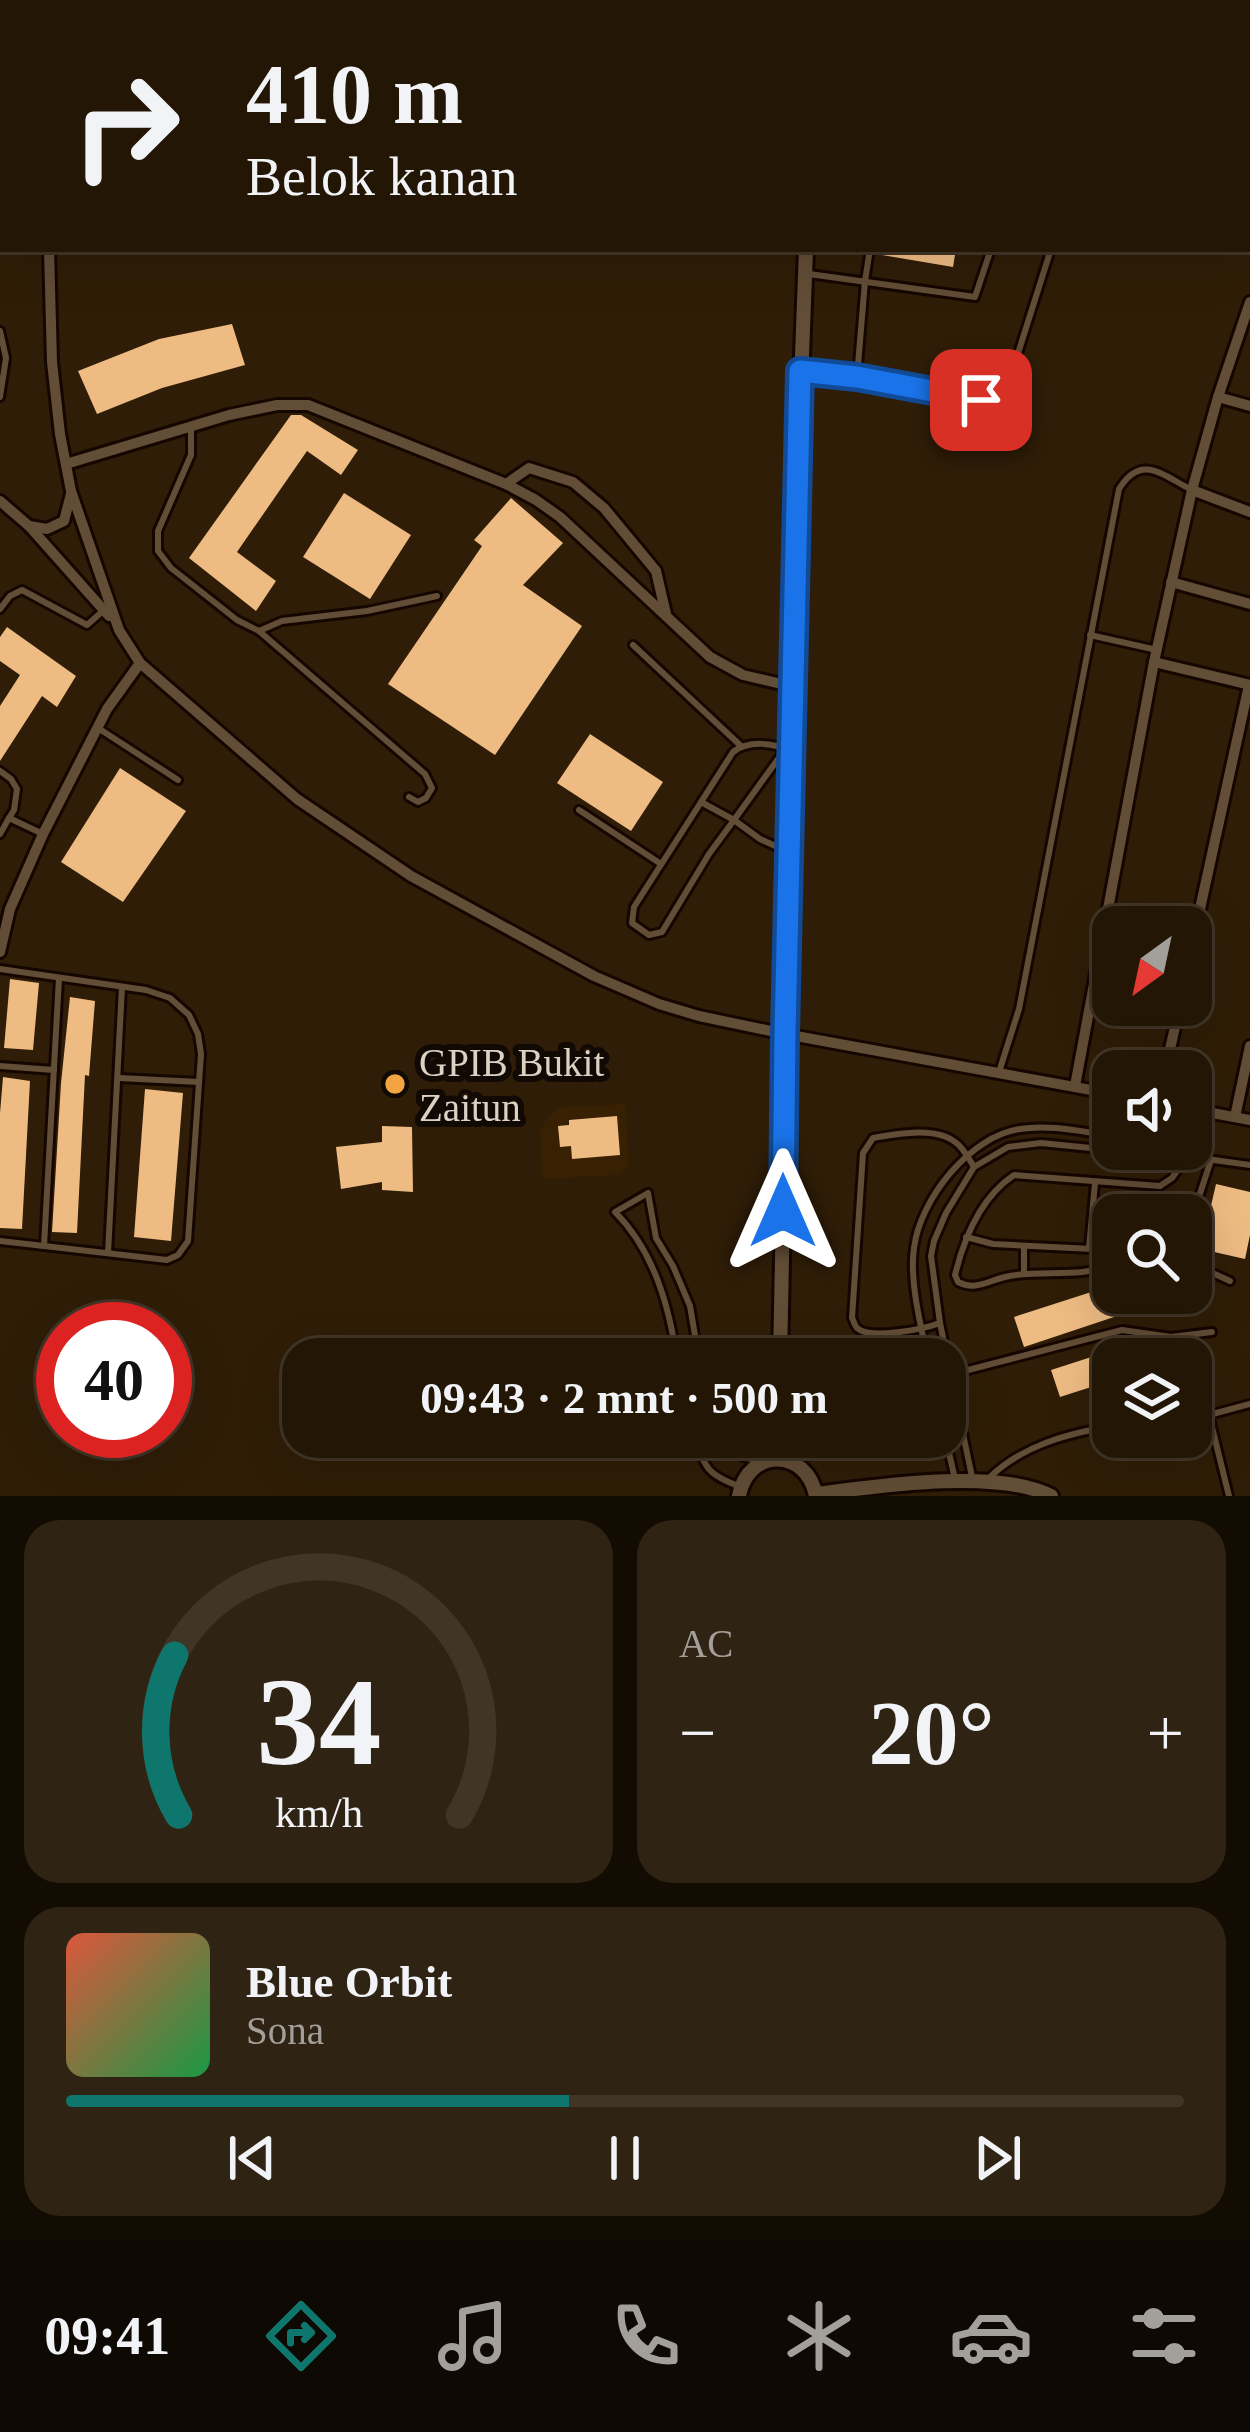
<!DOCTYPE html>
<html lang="id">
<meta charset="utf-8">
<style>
:root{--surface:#231605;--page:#2f2313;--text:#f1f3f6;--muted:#a39f9a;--line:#403527;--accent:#0f766e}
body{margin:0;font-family:"Times New Roman",serif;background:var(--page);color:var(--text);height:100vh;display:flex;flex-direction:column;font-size:45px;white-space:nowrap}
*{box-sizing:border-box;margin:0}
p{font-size:39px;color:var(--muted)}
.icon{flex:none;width:66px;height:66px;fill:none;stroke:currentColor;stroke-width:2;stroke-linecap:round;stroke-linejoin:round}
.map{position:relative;height:1496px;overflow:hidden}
.sheet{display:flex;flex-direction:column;gap:24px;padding:24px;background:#130c03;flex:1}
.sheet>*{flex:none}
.guide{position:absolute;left:0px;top:0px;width:1251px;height:252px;box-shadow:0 12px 48px #0002,0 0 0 3px var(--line);background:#231605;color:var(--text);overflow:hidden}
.needle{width:78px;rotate:213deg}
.fabs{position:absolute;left:1092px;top:906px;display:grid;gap:24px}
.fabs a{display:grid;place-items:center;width:120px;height:120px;border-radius:24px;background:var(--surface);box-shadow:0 12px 48px #0002,0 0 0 3px var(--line);font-size:60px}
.speed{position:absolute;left:36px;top:1302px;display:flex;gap:24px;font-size:60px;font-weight:700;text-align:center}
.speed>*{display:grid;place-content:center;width:156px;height:156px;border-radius:50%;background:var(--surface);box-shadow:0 12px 48px #0002,0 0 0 3px var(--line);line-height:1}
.speed .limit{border:18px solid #d22;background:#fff;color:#111}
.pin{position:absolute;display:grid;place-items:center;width:102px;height:102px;color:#fff;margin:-51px;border-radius:24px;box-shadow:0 6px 18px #0006}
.me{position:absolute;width:132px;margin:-66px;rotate:0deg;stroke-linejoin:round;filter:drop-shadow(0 0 9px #0008)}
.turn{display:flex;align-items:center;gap:42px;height:252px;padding:0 48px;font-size:54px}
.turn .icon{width:156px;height:156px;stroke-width:2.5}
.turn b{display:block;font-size:84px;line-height:102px}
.big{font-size:90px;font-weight:700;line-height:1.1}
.sheet .widget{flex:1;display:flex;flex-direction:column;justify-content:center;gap:18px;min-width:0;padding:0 42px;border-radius:36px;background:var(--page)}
.sheet .dial{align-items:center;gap:0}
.dial svg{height:312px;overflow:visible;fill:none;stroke:var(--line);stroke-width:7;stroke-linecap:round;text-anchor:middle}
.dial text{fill:var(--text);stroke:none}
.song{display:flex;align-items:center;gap:36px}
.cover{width:144px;height:144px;border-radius:18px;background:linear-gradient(135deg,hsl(10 70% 55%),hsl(140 70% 35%))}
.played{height:12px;border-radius:6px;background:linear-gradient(90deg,var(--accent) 45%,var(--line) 45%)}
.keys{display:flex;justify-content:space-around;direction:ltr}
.heat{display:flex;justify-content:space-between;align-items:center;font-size:66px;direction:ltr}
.sheet .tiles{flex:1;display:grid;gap:24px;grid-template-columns:1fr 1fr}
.widget:last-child{grid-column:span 2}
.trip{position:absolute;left:282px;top:1338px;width:684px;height:120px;border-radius:36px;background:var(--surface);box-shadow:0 12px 48px #0002,0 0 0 3px var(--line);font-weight:700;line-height:120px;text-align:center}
.tab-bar{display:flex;height:192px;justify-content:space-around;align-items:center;background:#0e0902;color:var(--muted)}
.tab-bar .icon{width:84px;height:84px}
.tab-bar .selected{color:var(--accent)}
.tab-bar b{font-size:54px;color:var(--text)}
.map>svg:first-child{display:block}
.built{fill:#382103}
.building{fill:#eebb83}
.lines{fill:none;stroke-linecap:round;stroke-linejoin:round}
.service-casing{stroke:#160600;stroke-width:12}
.minor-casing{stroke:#160600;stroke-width:16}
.tertiary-casing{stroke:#160600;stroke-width:20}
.service{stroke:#624d36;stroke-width:6}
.minor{stroke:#624d36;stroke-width:10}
.tertiary{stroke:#624d36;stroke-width:14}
.route-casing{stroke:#114b97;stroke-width:30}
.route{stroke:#1a73e8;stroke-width:21}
.poi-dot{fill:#f3a442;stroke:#110903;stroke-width:4.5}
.labels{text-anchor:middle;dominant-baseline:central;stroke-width:12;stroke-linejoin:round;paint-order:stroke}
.poi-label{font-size:39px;fill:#ddd1c4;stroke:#110903;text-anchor:start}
</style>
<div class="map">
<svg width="1250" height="1496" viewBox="0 0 1250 1496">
<rect width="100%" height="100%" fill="#2f1d07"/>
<path class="built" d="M625,1104L629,1165L619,1175L542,1179L540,1129L553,1112L563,1107Z"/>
<g class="building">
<path d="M883,249H956L953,267L882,255Z"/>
<path d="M232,324L245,365L162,388L97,414L78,371L159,339Z"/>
<path d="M291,415H301L358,450L341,475L307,451L237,552L276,581L256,611L189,558Z"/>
<path d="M344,493L411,535L370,599L303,557Z"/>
<path d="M511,498L563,543L523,585L582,626L495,755L388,684L482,546L474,540Z"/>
<path d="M7,627L76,676L57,707L42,696L0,761V706L20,675L0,661V637Z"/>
<path d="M590,734L663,782L631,831L557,783Z"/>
<path d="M120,768L186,811L123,902L61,862Z"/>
<path d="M10,979L39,983L33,1050L4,1048Z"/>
<path d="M70,997L95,1001L89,1076L85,1075L77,1233L52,1232L61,1083Z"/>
<path d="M3,1077L30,1081L22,1229L0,1228V1113Z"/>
<path d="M145,1089L183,1093L171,1241L134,1237Z"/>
<path d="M617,1116L620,1155L572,1159L571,1146L560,1147L558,1126L569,1125V1120Z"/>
<path d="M382,1126L412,1127L413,1192L382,1190V1182L341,1189L336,1147L382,1142Z"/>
<path d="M1216,1184L1250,1192V1235L1245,1259L1201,1249Z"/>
<path d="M1113,1285V1293H1136L1141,1308L1024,1347L1014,1317Z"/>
<path d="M1141,1341L1147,1359H1113V1380L1060,1397L1051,1370Z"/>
</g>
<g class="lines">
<g class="service-casing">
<g id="service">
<path d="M0,166H3"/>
<path d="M809,274L975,297L991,249"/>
<path d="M0,331L6,358L0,397"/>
<path d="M802,371L857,377L981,400C995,398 1002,395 1009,382L1051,249"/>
<path d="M857,377L865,281L870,249"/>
<path d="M191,426V455L158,531V551L171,568L237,620L259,631L282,621L367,611L437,596"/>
<path d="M0,609L10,596L22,590L87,625L104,610"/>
<path d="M259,631L425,774L432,788L426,798L418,802L409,797"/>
<path d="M1090,635L1157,650"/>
<path d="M633,645L741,746"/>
<path d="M98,728L178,780"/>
<path d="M0,771L11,779L17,789L14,810L9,818L43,834"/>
<path d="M701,802L734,820L786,748"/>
<path d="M579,810L661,864"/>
<path d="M0,834L9,818"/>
<path d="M786,851L760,839L734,820L709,854L662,932L649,935L632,923L634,907L733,752C750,739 773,744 792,750"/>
<path d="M0,969L146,990L170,998L189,1015L198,1034L201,1054L188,1241L178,1255L167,1260L0,1241"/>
<path d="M0,1066L54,1070"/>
<path d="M999,1072L1019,1009L1119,489C1141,454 1161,474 1190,489"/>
<path d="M119,1078L199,1082"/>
<path d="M1191,1221L1211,1160"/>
<path d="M966,1237L993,1244L1113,1250"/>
<path d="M44,1246L59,978"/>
<path d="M1024,1246V1273"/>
<path d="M1089,1248L1095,1183"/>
<path d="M108,1253L122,987"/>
<path d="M1191,1263L1230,1281"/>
<path d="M1113,1264C1078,1280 1041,1268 1005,1277C988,1281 975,1291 958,1282L955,1275C964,1238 981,1197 1014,1175L1160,1186L1172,1178L1187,1157"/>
<path d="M940,1323C924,1329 870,1340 857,1328C854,1325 854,1321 852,1318L863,1153L873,1138C896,1134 935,1126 955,1142C963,1147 969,1159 974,1167"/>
<path d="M677,1359C669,1306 654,1251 615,1212L648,1193L656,1238L673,1266L690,1306L699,1359"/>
<path d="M928,1359C921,1327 909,1280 914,1248C920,1199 970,1136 1020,1129C1050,1124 1083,1132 1113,1136"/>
<path d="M945,1376L1122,1330L1171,1337L1212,1332"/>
<path d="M1191,1419L1209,1415"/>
<path d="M945,1435L955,1479"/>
<path d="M695,1437C705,1469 708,1475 741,1487"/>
<path d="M720,1437C727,1454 744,1459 761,1460"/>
<path d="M972,1477L940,1323L931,1256L934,1241L946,1213L974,1167L1008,1147L1041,1143L1111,1150L1157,1159L1178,1155L1250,1165"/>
<path d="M988,1479C1021,1446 1068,1433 1113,1426"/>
<path d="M1229,1496L1209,1415L1250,1404"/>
</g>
</g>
<g class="minor-casing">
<g id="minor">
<path d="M504,0L517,3"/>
<path d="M576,0V3"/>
<path d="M31,3L37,0"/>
<path d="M51,3V0"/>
<path d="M598,3L610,0"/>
<path d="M0,15L3,14"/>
<path d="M0,31L3,32"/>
<path d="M49,249L52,362L60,434L71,491L119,630L140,663L297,799L411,876L594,976L659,1004L699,1016L785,1034L1113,1094"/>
<path d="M1218,397L1250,406"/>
<path d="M66,464L229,415L277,405H308L506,484L536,500L560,517L710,657L743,675L794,687"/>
<path d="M506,484L529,468L573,482L604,508L656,571L666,614"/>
<path d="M1192,490L1250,512"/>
<path d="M0,501L29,526L109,616"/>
<path d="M29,526L47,529L64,521L71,494"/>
<path d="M1171,582L1250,604"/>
<path d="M1154,662L1250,685"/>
<path d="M1191,950L1249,685"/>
<path d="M0,952L10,909L43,834L107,709L140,663"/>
<path d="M1165,1071L1180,1005"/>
<path d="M1075,1086L1154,662L1192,490L1218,397L1250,302"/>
<path d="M1191,1109L1250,1120"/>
<path d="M1235,1117L1250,1046"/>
</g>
</g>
<g class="tertiary-casing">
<g id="tertiary">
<path d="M816,3V0"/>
<path d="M780,1359L798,462L806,249"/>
<path d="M777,1459L778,1437"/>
<path d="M816,1494C877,1486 997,1468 1051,1496"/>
<path d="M739,1496C748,1447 807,1448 816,1496"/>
</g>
</g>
<use href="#service" class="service"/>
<use href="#minor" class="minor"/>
<use href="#tertiary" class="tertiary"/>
</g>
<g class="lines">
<g class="route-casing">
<path id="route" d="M783,1211L785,1034L800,371L857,377L981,400"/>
</g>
<use href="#route" class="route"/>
</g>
<circle class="poi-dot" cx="395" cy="1084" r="12"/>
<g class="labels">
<g class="poi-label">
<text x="419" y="1062">GPIB Bukit<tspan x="419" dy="45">Zaitun</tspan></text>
</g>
</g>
</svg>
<div class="fabs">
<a><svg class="needle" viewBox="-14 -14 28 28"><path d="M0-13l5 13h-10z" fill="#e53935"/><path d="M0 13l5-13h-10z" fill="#a39f9a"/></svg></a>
<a><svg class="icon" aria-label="sound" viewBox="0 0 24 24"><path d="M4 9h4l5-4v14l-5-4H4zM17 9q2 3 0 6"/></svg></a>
<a><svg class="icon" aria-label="search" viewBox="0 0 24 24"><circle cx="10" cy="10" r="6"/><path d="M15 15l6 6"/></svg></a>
<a><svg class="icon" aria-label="layers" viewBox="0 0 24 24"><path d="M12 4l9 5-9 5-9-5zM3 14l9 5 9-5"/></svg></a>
</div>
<div class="speed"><div class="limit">40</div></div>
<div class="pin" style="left:981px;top:400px;background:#d93025"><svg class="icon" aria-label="arrive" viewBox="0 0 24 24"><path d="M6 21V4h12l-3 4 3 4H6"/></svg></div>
<svg class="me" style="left:783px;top:1211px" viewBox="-20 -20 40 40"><path d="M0-17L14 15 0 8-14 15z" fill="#1a73e8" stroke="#fff" stroke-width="4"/></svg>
<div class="trip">09:43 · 2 mnt · 500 m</div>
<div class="guide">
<div class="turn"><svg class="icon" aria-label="right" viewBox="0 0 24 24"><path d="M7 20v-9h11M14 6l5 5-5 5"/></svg><div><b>410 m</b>Belok kanan</div></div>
</div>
</div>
<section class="sheet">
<div class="tiles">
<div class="widget dial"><svg viewBox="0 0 100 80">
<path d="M14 69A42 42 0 1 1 86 69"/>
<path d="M14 69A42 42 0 0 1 13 28" stroke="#0f766e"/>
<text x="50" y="56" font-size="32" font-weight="700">34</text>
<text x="50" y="72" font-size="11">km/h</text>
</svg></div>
<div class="widget"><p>AC</p>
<div class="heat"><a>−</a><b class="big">20°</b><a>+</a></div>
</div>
<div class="widget">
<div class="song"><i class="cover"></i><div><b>Blue Orbit</b><p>Sona</p></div></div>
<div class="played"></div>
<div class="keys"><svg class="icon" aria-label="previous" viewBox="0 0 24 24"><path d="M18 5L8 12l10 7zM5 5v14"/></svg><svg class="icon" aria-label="pause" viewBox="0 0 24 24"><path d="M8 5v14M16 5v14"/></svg><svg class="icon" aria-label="next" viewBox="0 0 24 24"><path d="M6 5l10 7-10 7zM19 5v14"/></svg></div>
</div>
</div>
</section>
<nav class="tab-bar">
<b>09:41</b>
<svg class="icon selected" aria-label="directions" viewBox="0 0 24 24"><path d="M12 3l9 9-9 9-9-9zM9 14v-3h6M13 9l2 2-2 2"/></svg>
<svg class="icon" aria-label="music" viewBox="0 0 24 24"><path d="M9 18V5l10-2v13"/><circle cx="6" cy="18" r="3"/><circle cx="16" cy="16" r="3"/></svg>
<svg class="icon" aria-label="phone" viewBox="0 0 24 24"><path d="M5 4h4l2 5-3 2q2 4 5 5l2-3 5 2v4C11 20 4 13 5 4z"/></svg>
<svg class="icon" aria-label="climate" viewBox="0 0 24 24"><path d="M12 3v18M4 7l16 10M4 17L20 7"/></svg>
<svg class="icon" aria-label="car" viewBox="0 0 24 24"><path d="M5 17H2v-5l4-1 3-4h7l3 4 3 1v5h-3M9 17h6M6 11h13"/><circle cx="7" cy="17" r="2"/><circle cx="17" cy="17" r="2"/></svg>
<svg class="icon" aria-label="filters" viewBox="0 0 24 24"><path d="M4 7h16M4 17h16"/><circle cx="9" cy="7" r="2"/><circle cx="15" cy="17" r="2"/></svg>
</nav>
